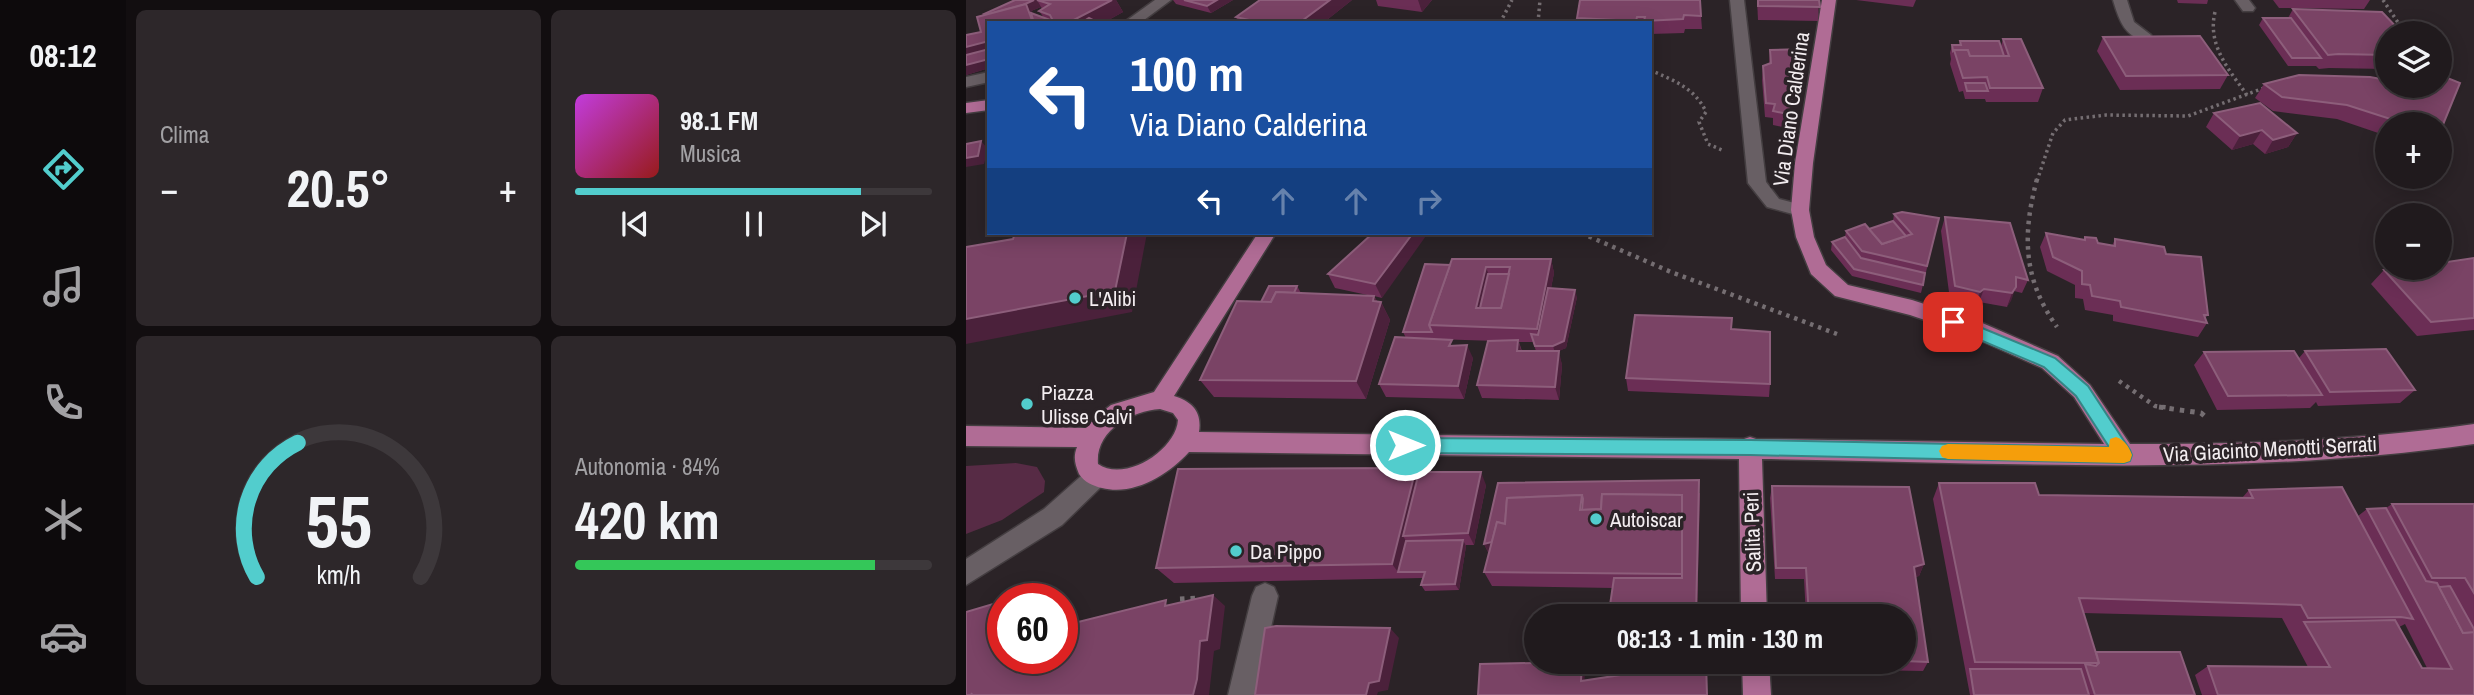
<!DOCTYPE html>
<html lang="it">
<meta charset="utf-8">
<style>
:root{--surface:#201a1d;--page:#2d272a;--text:#f1f3f6;--muted:#a2a1a4;--line:#3d383b;--accent:#52cdcd}
body{margin:0;font-family:"Archivo Narrow",sans-serif;background:var(--page);color:var(--text);height:100vh;display:flex;flex-direction:column;font-size:26px;white-space:nowrap}
*{box-sizing:border-box;margin:0}
p{font-size:23px;color:var(--muted)}
.icon{flex:none;width:38px;height:38px;fill:none;stroke:currentColor;stroke-width:2;stroke-linecap:round;stroke-linejoin:round}
.map{position:relative;flex:1;overflow:hidden}
.panel{display:flex;flex-direction:column;gap:10px;padding:10px;background:#120e10;width:840px}
.panel>*{flex:none}
.guide{position:absolute;left:21px;top:21px;width:665px;height:214px;border-radius:0px;box-shadow:0 4px 18px #0003,0 0 0 2px var(--line);background:#1a4fa0;color:#fff;overflow:hidden}
.buttons{position:absolute;left:1409px;top:21px;display:grid;gap:14px}
.buttons a{display:grid;place-items:center;width:77px;height:77px;border-radius:50%;background:var(--surface);box-shadow:0 4px 18px #0003,0 0 0 2px var(--line);font-size:35px}
.speed{position:absolute;left:21px;top:583px;display:flex;gap:14px;font-size:35px;font-weight:700;text-align:center}
.speed>*{display:grid;place-content:center;width:91px;height:91px;border-radius:50%;background:var(--surface);box-shadow:0 4px 18px #0003,0 0 0 2px var(--line);line-height:1}
.speed .limit{border:10px solid #d22;background:#fff;color:#111}
.pin{position:absolute;display:grid;place-items:center;width:60px;height:60px;color:#fff;margin:-30px;border-radius:14px;box-shadow:0 4px 10px #0006}
.me{position:absolute;width:77px;margin:-38px;rotate:90deg;stroke-linejoin:round;filter:drop-shadow(0 0 5px #0008)}
.turn{display:flex;align-items:center;gap:24px;height:147px;padding:0 28px;font-size:32px}
.turn .icon{width:91px;height:91px;stroke-width:2.5}
.turn b{display:block;font-size:49px;line-height:60px}
.lanes{display:flex;align-items:center;height:66px;padding:0 28px;background:#0003;justify-content:center;gap:35px;direction:ltr}
.lanes .off{opacity:.35}
.big{font-size:52px;font-weight:800;line-height:1.1}
.panel .card{flex:1;display:flex;flex-direction:column;justify-content:center;gap:10px;min-width:0;padding:0 24px;border-radius:10px;background:var(--page)}
.panel .dial{align-items:center;gap:0}
.dial svg{height:182px;overflow:visible;fill:none;stroke:var(--line);stroke-width:7;stroke-linecap:round;text-anchor:middle}
.dial text{fill:var(--text);stroke:none}
.song{display:flex;align-items:center;gap:21px}
.cover{width:84px;height:84px;border-radius:10px;background:linear-gradient(135deg,hsl(290 70% 55%),hsl(0 70% 35%))}
.played{height:7px;border-radius:4px;background:linear-gradient(90deg,var(--accent) 80%,var(--line) 80%)}
.keys{display:flex;justify-content:space-around;direction:ltr}
.heat{display:flex;justify-content:space-between;align-items:center;font-size:38px;direction:ltr}
.charge{height:10px;border-radius:5px;background:linear-gradient(90deg,#34c759 84%,var(--line) 0)}
.panel .tiles{flex:1;display:grid;gap:10px;grid-template-columns:repeat(2,1fr)}
.trip{position:absolute;left:558px;top:604px;width:392px;height:70px;border-radius:35px;background:var(--surface);box-shadow:0 4px 18px #0003,0 0 0 2px var(--line);font-weight:800;line-height:70px;text-align:center}
main{display:flex;flex:1;min-height:0}
.menu{display:flex;flex-direction:column;width:126px;justify-content:space-around;align-items:center;background:#0d0a0c;color:var(--muted)}
.menu .icon{width:49px;height:49px}
.menu .current{color:var(--accent)}
.menu b{font-size:32px;color:var(--text)}
.map>svg:first-child{display:block}
.green{fill:#572b45}
.lines{fill:none;stroke-linecap:round;stroke-linejoin:round}
.minor-casing{stroke:#443e41;stroke-width:3}
.major-casing{stroke:#443e41;stroke-width:3}
.path-far2{stroke:#756e72;stroke-width:3.5;stroke-dasharray:2.5 3.5;stroke-linecap:butt}
.path-far1{stroke:#756e72;stroke-width:4.5;stroke-dasharray:3.5 5;stroke-linecap:butt}
.path{stroke:#756e72;stroke-width:5;stroke-dasharray:4.5 6;stroke-linecap:butt}
.minor{fill:#685f64;fill-rule:evenodd}
.major{fill:#b06c95;fill-rule:evenodd}
.wall{fill:#6b2e55;fill-rule:evenodd}
.shaded-wall{fill:#4b213b}
.building{fill:#7a4365;stroke:#8d5e7b;stroke-width:2;fill-rule:evenodd}
.route{fill:#52cdcd;stroke:#358585;stroke-width:2}
.slow{fill:#f59e0b}
.poi-dot{fill:#52cdcd;stroke:#2b2327;stroke-width:2.5}
.labels{text-anchor:middle;dominant-baseline:central;stroke-width:7;stroke-linejoin:round;paint-order:stroke}
.street-label{font-size:21px;fill:#f3edf0;stroke:#2b2327}
.poi-label{font-size:21px;fill:#f3edf0;stroke:#2b2327;text-anchor:start}
</style>
<main>
<nav class="menu">
<b>08:12</b>
<svg class="icon current" aria-label="directions" viewBox="0 0 24 24"><path d="M12 3l9 9-9 9-9-9zM9 14v-3h6M13 9l2 2-2 2"/></svg>
<svg class="icon" aria-label="music" viewBox="0 0 24 24"><path d="M9 18V5l10-2v13"/><circle cx="6" cy="18" r="3"/><circle cx="16" cy="16" r="3"/></svg>
<svg class="icon" aria-label="phone" viewBox="0 0 24 24"><path d="M5 4h4l2 5-3 2q2 4 5 5l2-3 5 2v4C11 20 4 13 5 4z"/></svg>
<svg class="icon" aria-label="climate" viewBox="0 0 24 24"><path d="M12 3v18M4 7l16 10M4 17L20 7"/></svg>
<svg class="icon" aria-label="car" viewBox="0 0 24 24"><path d="M5 17H2v-5l4-1 3-4h7l3 4 3 1v5h-3M9 17h6M6 11h13"/><circle cx="7" cy="17" r="2"/><circle cx="17" cy="17" r="2"/></svg>
</nav>
<section class="panel">
<div class="tiles">
<div class="card"><p>Clima</p>
<div class="heat"><a>−</a><b class="big">20.5°</b><a>+</a></div>
</div>
<div class="card">
<div class="song"><i class="cover"></i><div><b>98.1 FM</b><p>Musica</p></div></div>
<div class="played"></div>
<div class="keys"><svg class="icon" aria-label="previous" viewBox="0 0 24 24"><path d="M18 5L8 12l10 7zM5 5v14"/></svg><svg class="icon" aria-label="pause" viewBox="0 0 24 24"><path d="M8 5v14M16 5v14"/></svg><svg class="icon" aria-label="next" viewBox="0 0 24 24"><path d="M6 5l10 7-10 7zM19 5v14"/></svg></div>
</div>
<div class="card dial"><svg viewBox="0 0 100 80">
<path d="M14 69A42 42 0 1 1 86 69"/>
<path d="M14 69A42 42 0 0 1 32 10" stroke="#52cdcd"/>
<text x="50" y="56" font-size="32" font-weight="700">55</text>
<text x="50" y="72" font-size="11">km/h</text>
</svg></div>
<div class="card"><p>Autonomia · 84%</p><b class="big">420 km</b><div class="charge"></div></div>
</div>
</section>
<div class="map">
<svg width="1508" height="695" viewBox="0 0 1508 695">
<rect width="100%" height="100%" fill="#2b2327"/>
<path class="green" d="M50,463L71,467L79,481L78,492L36,520L0,534V466Z"/>
<g class="lines">
<g class="minor-casing">
<g id="minor">
<path d="M189,0H205L174,23H157Z"/>
<path d="M764,0H778L800,182L813,199L840,206L843,210L840,214L834,216L801,207L782,183Z"/>
<path d="M1147,0H1161L1168,22L1185,35L1183,38C1160,43 1152,17 1147,0Z"/>
<path d="M1269,0H1283L1289,8L1287,11H1277Z"/>
<path d="M23,72V82L0,87V77Z"/>
<path d="M131,466L139,469L143,476L139,483L96,525L0,585V559L78,509L123,469Z"/>
<path d="M299,583L308,587L312,596L290,695H262L286,596L290,587Z"/>
</g>
</g>
<g class="major-casing">
<g id="major">
<path d="M856,0H870L847,163L843,210L848,237L860,265L882,285L946,300L1014,322L1092,356L1124,385L1164,444C1278,445 1395,440 1508,424V444C1273,478 1033,462 796,459L801,616H775L773,459L223,452C202,475 168,496 136,488C127,486 118,482 113,474C109,464 107,457 111,447L0,446V426L120,428L131,416L145,405L188,392L292,233H310L208,396C227,402 236,412 233,432L778,439L784,437L790,439L1138,444L1108,397L1076,368L1000,334L944,315L869,296L845,274L830,237L825,210L829,163ZM194,409L207,413L212,420C210,450 159,483 132,464C129,431 165,411 194,409Z"/>
<path d="M23,100V110L0,113V103Z"/>
<path d="M776,662H803L805,695H777Z"/>
</g>
</g>
<g class="path-far2">
<path d="M1417,0L1439,33"/>
<path d="M1249,12C1241,45 1263,70 1281,95"/>
<path d="M534,23L546,0"/>
<path d="M572,23L574,0"/>
<path d="M684,70C707,80 729,88 740,112L733,122L742,144L756,150"/>
<path d="M1071,181L1087,133L1099,120L1140,115L1222,116L1298,88"/>
</g>
<g class="path-far1">
<path d="M1071,179C1056,235 1057,279 1091,327"/>
<path d="M615,233L705,272L871,334"/>
<path d="M1153,381L1189,406L1205,408"/>
</g>
<g class="path">
<path d="M1193,407L1235,413L1242,419"/>
<path d="M214,599L235,598"/>
</g>
<use href="#minor" class="minor"/>
<use href="#major" class="major"/>
</g>
<g class="wall">
<path d="M49,0H150L157,12L137,23H23V68L0,75V34L1,35L15,32L19,15ZM75,7L76,9L73,11L78,18L67,14L65,11Z"/>
<path d="M207,0H267L245,13L210,4Z"/>
<path d="M386,0L357,23H273L270,17Z"/>
<path d="M410,0H466L456,12L412,6Z"/>
<path d="M614,0L735,16L736,29H719L718,33L684,34V23H612L611,18Z"/>
<path d="M791,0H853L852,21L792,20Z"/>
<path d="M890,0H950L947,7Z"/>
<path d="M1209,0H1242L1241,4L1212,3L1211,0Z"/>
<path d="M1307,0H1404L1398,9L1313,8Z"/>
<path d="M1327,9L1421,33V69L1363,68L1353,69L1350,66H1322L1293,25L1297,18H1322Z"/>
<path d="M1137,37L1262,75L1254,89L1154,90L1131,51Z"/>
<path d="M1037,39L1077,88L1072,102H1020L1019,99H999L997,91L993,92L984,64L985,59L984,53L986,45H993L994,41L1035,46Z"/>
<path d="M804,50L838,63L821,128L807,125V118L799,117L796,80L797,66L803,63Z"/>
<path d="M1333,75L1404,77L1421,80V86H1474V75L1494,83L1476,127L1474,130V124H1421V136L1371,119L1307,111L1289,98L1298,84Z"/>
<path d="M1248,113L1331,133L1322,147L1299,154L1287,144L1266,150L1240,127Z"/>
<path d="M928,214L973,218L955,293L886,276L865,250L866,242L879,237L880,231L903,229L927,221Z"/>
<path d="M979,217L1062,280L1056,293L1048,291L1041,307L1013,302L1009,306L984,300L975,231Z"/>
<path d="M407,233L416,298L408,296L411,301L415,302L424,320L400,399L248,397L234,380L295,302L331,286L335,293L406,296L369,288L362,274Z"/>
<path d="M1080,233L1118,240L1119,237L1132,243L1146,246L1149,239L1200,254L1242,315L1239,318L1241,323L1232,337L1147,321V315L1119,310L1117,299L1109,298V285L1081,271L1074,247Z"/>
<path d="M1508,258V330L1451,336L1405,284L1418,270Z"/>
<path d="M585,259L588,273L585,288L611,297L600,348L592,351L596,365L593,400L516,398L511,385L530,341L468,339L488,346L507,358L498,399L420,397L413,384L440,338L437,332L484,265ZM553,342H567L570,351H556Z"/>
<path d="M766,329L804,384L803,397L662,391L660,378Z"/>
<path d="M1339,351L1449,390L1434,403L1352,406L1350,402L1344,408L1251,410L1228,365L1238,352L1333,358Z"/>
<path d="M450,468L453,472L520,485L508,545H500V546L493,590L459,591L455,585L457,578L208,583L190,568Z"/>
<path d="M973,483L1073,495L1276,498L1283,490L1392,516L1401,509L1420,508L1426,504H1508V695H1236L1229,675L1242,666L1342,667L1316,618L1117,613L1130,652L1229,695H1004L967,499ZM1439,624L1461,668H1456L1433,627Z"/>
<path d="M806,486L958,564L953,576L949,577L962,662L957,671L843,669V662H938V616H840L838,579H809L804,498Z"/>
<path d="M734,493L731,616H654L646,615L644,605L647,588L526,586L518,572L523,554L518,544Z"/>
</g>
<g class="shaded-wall">
<path d="M68,0H71L75,7L65,11L71,23L28,18Z"/>
<path d="M146,0H150L157,12L137,23H102Z"/>
<path d="M251,0H267L245,13L241,6Z"/>
<path d="M364,0H386L357,23H333Z"/>
<path d="M452,0H466L456,12Z"/>
<path d="M0,34L2,37L23,41V58L0,64Z"/>
<path d="M840,49L838,63L821,128L822,114Z"/>
<path d="M23,59V68L0,75V65Z"/>
<path d="M1296,130L1287,144L1266,150L1274,136Z"/>
<path d="M1331,133L1322,147L1299,154L1307,140Z"/>
<path d="M15,141L22,149L18,164L0,167V158Z"/>
<path d="M161,233H181L166,312L0,344V319Z"/>
<path d="M447,233H462L416,298L409,284Z"/>
<path d="M585,259L588,273L574,342L571,329Z"/>
<path d="M520,267L525,281L517,314L510,308Z"/>
<path d="M1050,287L1045,301L1041,307L1046,293Z"/>
<path d="M1018,289L1013,302L1009,306L1014,292Z"/>
<path d="M609,290L611,297L600,348L589,353L587,346Z"/>
<path d="M408,296L414,308L415,302L424,320L400,399L390,381Z"/>
<path d="M552,340L556,354L551,351Z"/>
<path d="M501,345L507,358L498,399L492,386Z"/>
<path d="M593,351L596,365L593,400L589,387Z"/>
<path d="M450,468L459,485L437,536L444,547L432,572L426,564Z"/>
<path d="M515,472L520,485L508,545L502,533Z"/>
<path d="M733,480L731,616H730Z"/>
<path d="M497,540L500,546L493,590L489,584Z"/>
<path d="M528,542L524,556L518,544Z"/>
<path d="M958,564L953,576L943,578L948,567Z"/>
<path d="M247,595L259,606L254,649L248,651L243,695H227L234,641Z"/>
<path d="M37,612V650L25,644Z"/>
<path d="M424,628L433,638L422,690L412,692L411,695H400L403,683Z"/>
<path d="M616,662L619,671L618,690L615,681Z"/>
</g>
<g class="building">
<path d="M49,0H68L57,5L20,15L18,14Z"/>
<path d="M71,0H146L102,23H88L84,15L73,11L84,4Z"/>
<path d="M218,0H251L241,6Z"/>
<path d="M294,0H364L333,23H296L270,17Z"/>
<path d="M614,0H734L735,16L718,15L717,19L678,21L679,17H671L670,21L611,18Z"/>
<path d="M792,0H853L854,7L792,6Z"/>
<path d="M60,4L67,23H23V41L0,47V35L15,32L11,17Z"/>
<path d="M1327,9L1416,12L1436,33H1421V55L1372,54L1362,55Z"/>
<path d="M65,13L87,21L88,23H68Z"/>
<path d="M123,18L127,20L122,23H115Z"/>
<path d="M1297,18H1325L1355,58H1326Z"/>
<path d="M1234,36L1262,75L1160,76L1137,37Z"/>
<path d="M1037,39H1055L1077,88H1024L1021,77L997,78L988,50H1002L1004,56H1043Z"/>
<path d="M994,41H1033L1038,56H1004L1002,50H988L987,51L986,45H995Z"/>
<path d="M23,49V59L0,65V55Z"/>
<path d="M840,49L822,114L807,111L809,104L800,103L797,66L805,63L804,50Z"/>
<path d="M1333,75L1404,77L1421,80V86H1474V75L1494,83L1476,127L1474,126V124H1470L1459,120L1455,124H1440L1381,105L1316,97L1298,84Z"/>
<path d="M999,83H1019L1022,91H1001Z"/>
<path d="M1294,103L1331,133L1307,140L1296,130L1274,136L1248,113Z"/>
<path d="M15,141L12,156L0,158V144Z"/>
<path d="M936,212L973,218L961,266L896,251L880,231L899,224L916,244L946,234L928,214Z"/>
<path d="M979,217L1044,223L1062,280L1050,277V287L1046,293L1018,289L1014,292L989,286Z"/>
<path d="M927,221L940,236L916,244L903,229Z"/>
<path d="M49,233H161L149,291L0,319V247L47,239Z"/>
<path d="M407,233H447L409,284L362,274Z"/>
<path d="M1080,233L1119,240V237L1130,238L1132,243L1149,246V239L1198,247L1200,254L1235,257L1242,315H1238L1241,323L1155,307L1154,301L1126,296L1124,285L1116,284V271L1087,257Z"/>
<path d="M879,237L895,258L959,273L957,285L888,269L866,242Z"/>
<path d="M1508,258V318L1465,322L1418,270L1436,268H1474V263Z"/>
<path d="M486,259H585L571,329L463,325ZM520,267H544L535,308H510Z"/>
<path d="M459,264L484,265L463,325L466,332H437Z"/>
<path d="M522,274H543L535,308H514Z"/>
<path d="M303,286H331L328,293L310,292L305,302H295Z"/>
<path d="M582,288L609,290L598,341L587,346H569L565,334L572,335Z"/>
<path d="M310,292L408,296L407,301L415,302L390,381L234,380L271,301L305,302Z"/>
<path d="M669,315L766,318L765,329L804,332V384L660,378Z"/>
<path d="M429,337L486,340L483,346L501,345L492,386L413,384Z"/>
<path d="M552,340L551,351H593L589,387L511,385L522,341Z"/>
<path d="M1420,349L1449,390L1364,392L1339,351Z"/>
<path d="M1328,351L1356,395L1262,396L1238,352Z"/>
<path d="M450,468L426,564L190,568L212,469Z"/>
<path d="M453,472H515L502,533L437,536Z"/>
<path d="M733,480L730,616H654V606L644,605L648,578H716V495L636,494L635,509L616,510L617,499L616,495L541,498L539,524L531,522L526,542L518,544L532,483Z"/>
<path d="M973,483H1069L1073,495L1287,498L1283,490L1376,487L1447,619L1435,617L1342,618L1335,605L1113,598L1133,663L1009,662Z"/>
<path d="M806,486L943,487L958,564L948,567L962,662L938,661V616H843L840,568H810Z"/>
<path d="M636,494L716,495V574L518,572L531,522L539,524L541,498L616,495L614,510L635,509Z"/>
<path d="M1426,504H1508V593L1499,578H1466Z"/>
<path d="M1420,508L1460,581L1471,583L1497,633L1508,632V695H1252L1242,666L1364,667L1338,622L1429,620L1456,668L1486,669L1401,509Z"/>
<path d="M497,540L489,584L455,585L459,572H432L440,541Z"/>
<path d="M1484,586L1508,629V632L1497,633L1473,587Z"/>
<path d="M247,595L241,640L234,641L231,679L227,695H5L6,693L5,695H0V612L37,601V612L25,644L37,641V658H96V626L200,600L199,606Z"/>
<path d="M310,626L424,628L413,681L403,683L400,695H289L299,628Z"/>
<path d="M1130,652H1214L1229,695H1129L1119,664L1130,666L1133,663Z"/>
<path d="M616,662L615,681L740,662L741,695H512L514,664Z"/>
<path d="M1004,669H1115L1123,695H1008Z"/>
</g>
<path class="route" d="M987,316L1089,358L1122,386L1164,450L1166,455L1164,461L1158,463L784,455L439,453L433,450L430,445L433,440L439,438L784,440L1143,447L1110,396L1078,367L981,326L979,322L981,317Z"/>
<path class="slow" d="M1150,437C1159,440 1163,447 1166,455L1164,461L1158,463L982,459L976,457L973,451L976,446L982,444L1143,447L1144,439Z"/>
<g class="poi-dot">
<circle cx="109" cy="298" r="7"/>
<circle cx="61" cy="404" r="7"/>
<circle cx="630" cy="519" r="7"/>
<circle cx="270" cy="551" r="7"/>
</g>
<g class="labels">
<g class="street-label">
<text transform="translate(825 109) rotate(-82)">Via Diano Calderina</text>
<text transform="translate(1304 449) rotate(-3)">Via Giacinto Menotti Serrati</text>
<text transform="translate(786 532) rotate(-92)">Salita Peri</text>
</g>
<g class="poi-label">
<text x="123" y="298">L'Alibi</text>
<text x="75" y="392">Piazza<tspan x="75" dy="24">Ulisse Calvi</tspan></text>
<text x="644" y="519">Autoiscar</text>
<text x="284" y="551">Da Pippo</text>
</g>
</g>
</svg>
<div class="buttons">
<a><svg class="icon" aria-label="layers" viewBox="0 0 24 24"><path d="M12 4l9 5-9 5-9-5zM3 14l9 5 9-5"/></svg></a>
<a>+</a>
<a>−</a>
</div>
<div class="speed"><div class="limit">60</div></div>
<div class="pin" style="left:987px;top:322px;background:#d93025"><svg class="icon" aria-label="arrive" viewBox="0 0 24 24"><path d="M6 21V4h12l-3 4 3 4H6"/></svg></div>
<svg class="me" style="left:439px;top:445px" viewBox="-20 -20 40 40"><circle r="17" fill="#52cdcd" stroke="#fff" stroke-width="3"/><path d="M0-11L8 9 0 5-8 9z" fill="#fff"/></svg>
<div class="trip">08:13 · 1 min · 130 m</div>
<div class="guide">
<div class="turn"><svg class="icon" aria-label="left" viewBox="0 0 24 24"><path d="M17 20v-9H6M10 6l-5 5 5 5"/></svg><div><b>100 m</b>Via Diano Calderina</div></div>
<div class="lanes"><svg class="icon" aria-label="left" viewBox="0 0 24 24"><path d="M17 20v-9H6M10 6l-5 5 5 5"/></svg><svg class="icon off" aria-label="ahead" viewBox="0 0 24 24"><path d="M12 20V5M6 11l6-6 6 6"/></svg><svg class="icon off" aria-label="ahead" viewBox="0 0 24 24"><path d="M12 20V5M6 11l6-6 6 6"/></svg><svg class="icon off" aria-label="right" viewBox="0 0 24 24"><path d="M7 20v-9h11M14 6l5 5-5 5"/></svg></div>
</div>
</div>
</main>
